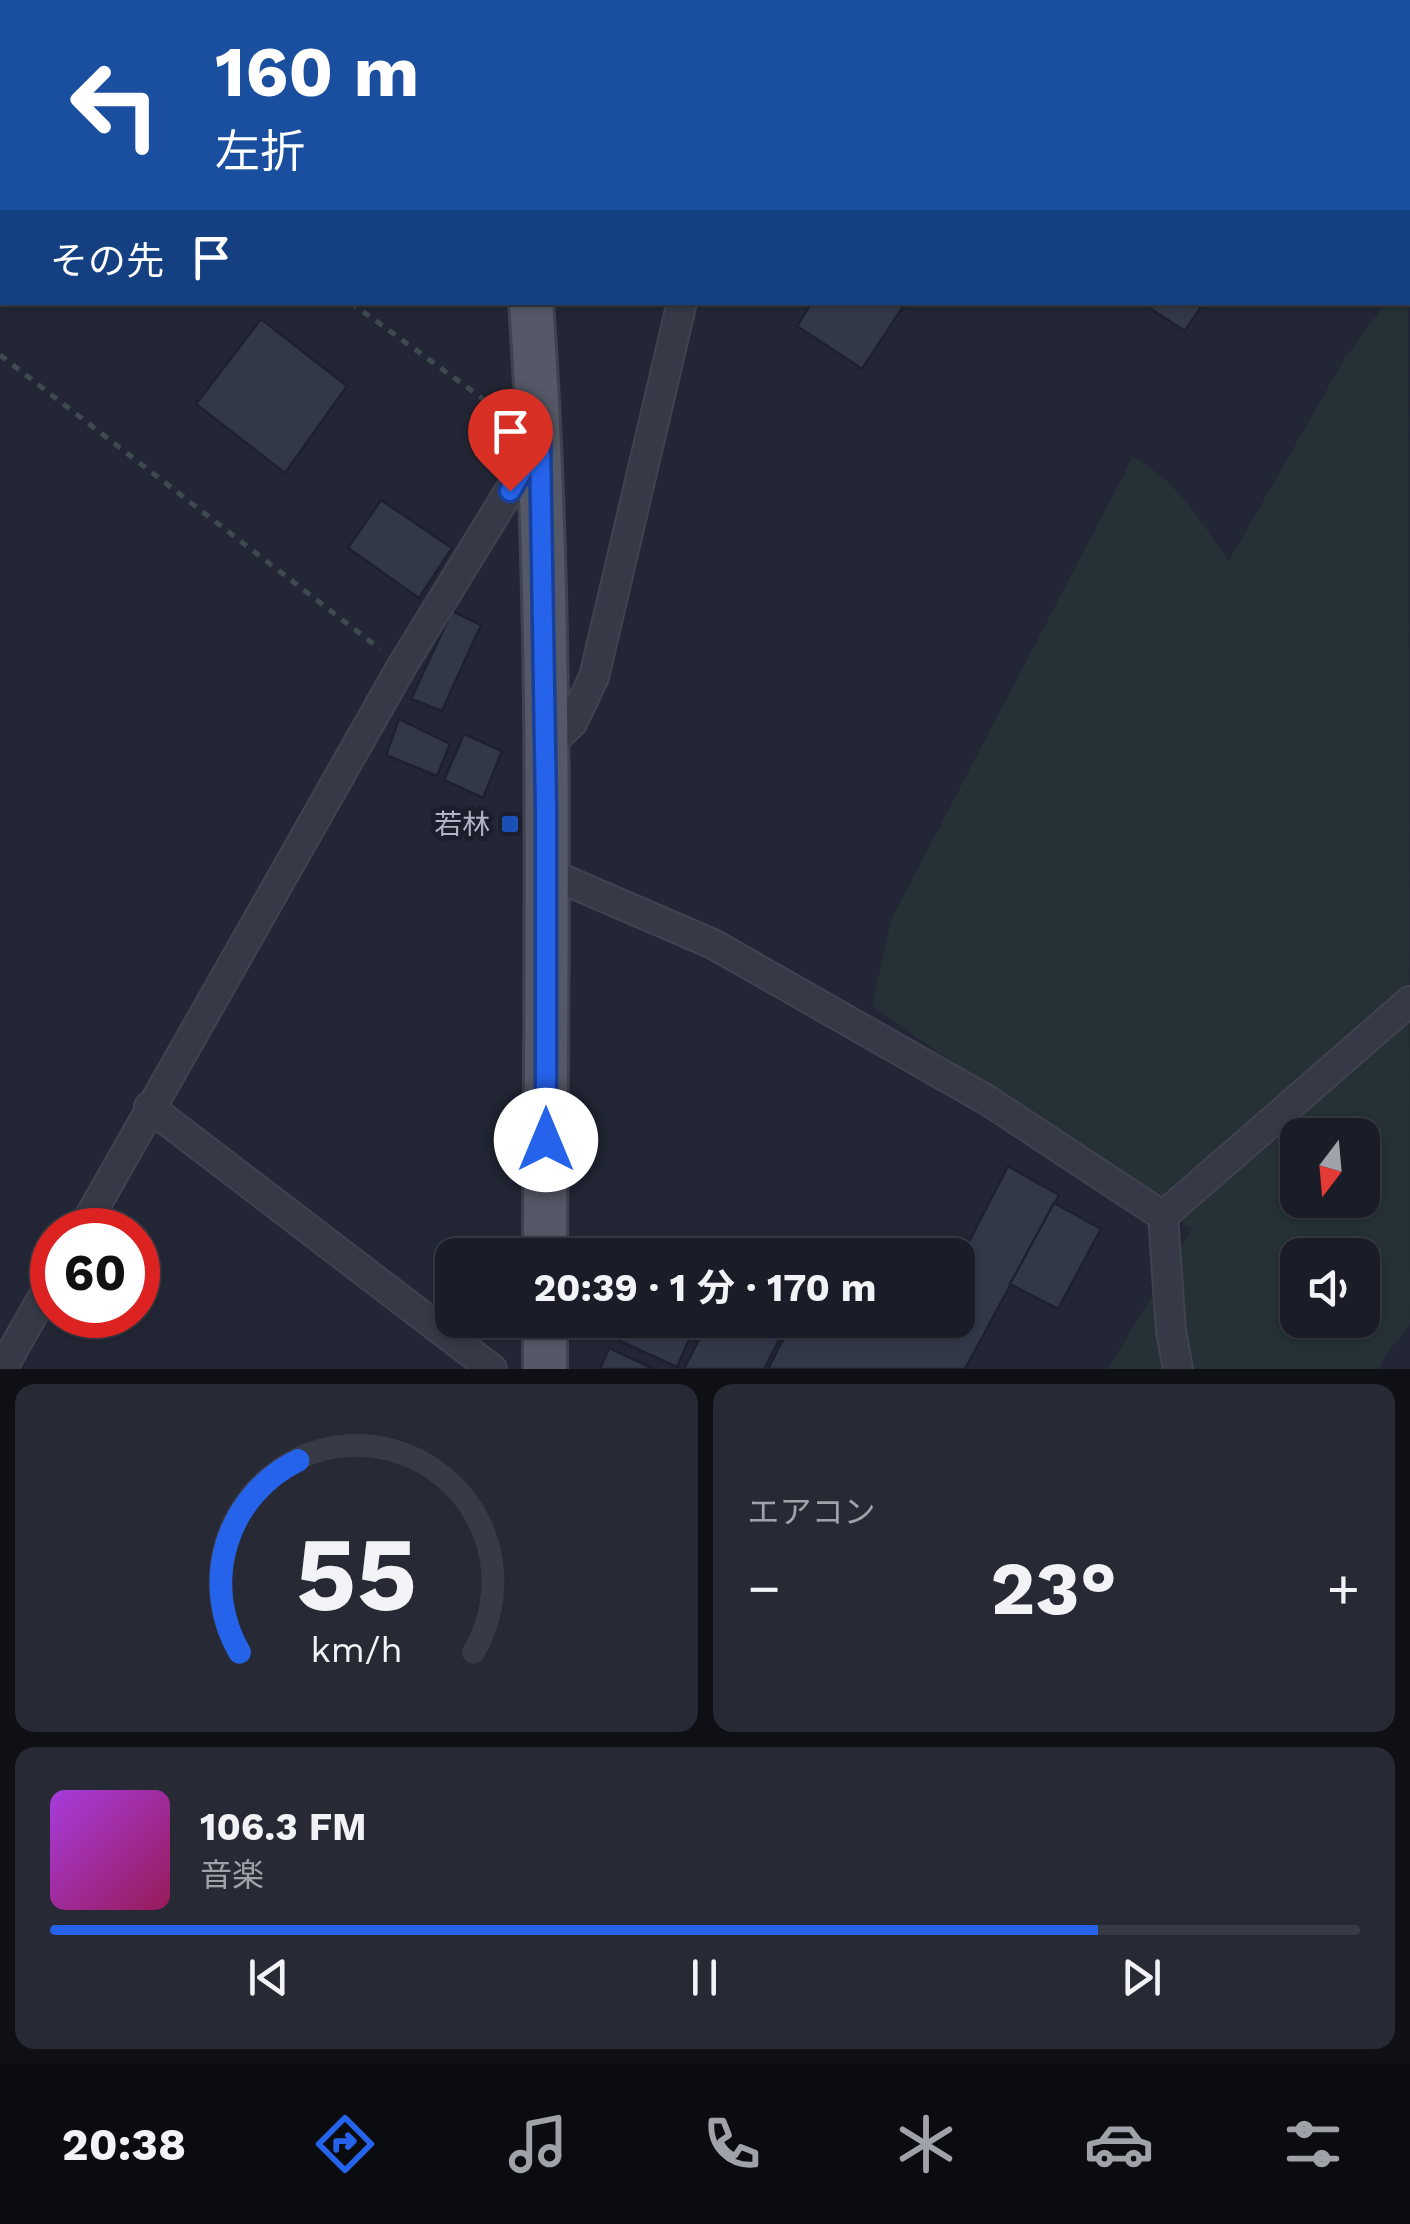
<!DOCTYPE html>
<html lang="ja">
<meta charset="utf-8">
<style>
:root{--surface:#1a1d28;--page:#272a34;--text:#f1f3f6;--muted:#9fa2a8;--line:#383b45;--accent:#2563eb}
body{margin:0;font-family:"Work Sans","Noto Sans JP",sans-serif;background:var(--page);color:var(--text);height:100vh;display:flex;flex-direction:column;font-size:38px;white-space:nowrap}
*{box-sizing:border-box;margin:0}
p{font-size:32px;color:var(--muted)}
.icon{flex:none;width:55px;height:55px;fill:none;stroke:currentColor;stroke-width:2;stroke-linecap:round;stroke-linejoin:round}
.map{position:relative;height:1369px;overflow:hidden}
.drawer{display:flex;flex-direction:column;gap:15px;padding:15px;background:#0e1016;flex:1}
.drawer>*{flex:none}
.guide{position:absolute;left:0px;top:0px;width:1410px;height:305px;box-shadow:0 2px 8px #0004,0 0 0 2px var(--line);background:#1a4fa0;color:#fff;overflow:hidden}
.needle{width:65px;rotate:196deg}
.fabs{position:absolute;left:1280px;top:1118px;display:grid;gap:20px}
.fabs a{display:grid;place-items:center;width:100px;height:100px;border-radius:20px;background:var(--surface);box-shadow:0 2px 8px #0004,0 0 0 2px var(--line);font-size:50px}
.speed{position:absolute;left:30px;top:1208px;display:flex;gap:20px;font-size:50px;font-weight:700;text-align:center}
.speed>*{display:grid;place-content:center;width:130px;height:130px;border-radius:50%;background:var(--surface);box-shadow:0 2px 8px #0004,0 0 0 2px var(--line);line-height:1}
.speed .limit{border:15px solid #d22;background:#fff;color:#111}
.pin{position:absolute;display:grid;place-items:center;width:85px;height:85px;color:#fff;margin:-102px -42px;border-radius:50% 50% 50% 0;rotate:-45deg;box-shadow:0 0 10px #0007}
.pin .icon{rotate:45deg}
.me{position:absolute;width:110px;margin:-55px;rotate:0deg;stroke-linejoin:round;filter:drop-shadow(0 0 8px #0008)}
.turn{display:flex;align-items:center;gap:35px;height:210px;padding:0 50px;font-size:45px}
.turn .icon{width:130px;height:130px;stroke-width:2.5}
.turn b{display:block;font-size:70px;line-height:85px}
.then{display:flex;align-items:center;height:95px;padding:0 50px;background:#0003;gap:20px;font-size:38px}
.big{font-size:75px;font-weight:700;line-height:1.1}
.drawer .card{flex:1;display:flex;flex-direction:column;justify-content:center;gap:15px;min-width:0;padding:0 35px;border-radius:20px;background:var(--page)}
.drawer .dial{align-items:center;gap:0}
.dial svg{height:260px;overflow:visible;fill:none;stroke:var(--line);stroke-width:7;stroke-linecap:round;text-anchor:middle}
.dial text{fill:var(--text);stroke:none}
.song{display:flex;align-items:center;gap:30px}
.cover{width:120px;height:120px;border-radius:15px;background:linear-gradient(135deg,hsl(280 70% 55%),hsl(330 70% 35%))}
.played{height:10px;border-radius:5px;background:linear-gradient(90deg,var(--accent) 80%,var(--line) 80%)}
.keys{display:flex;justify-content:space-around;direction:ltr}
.heat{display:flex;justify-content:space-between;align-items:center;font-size:55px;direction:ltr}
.drawer .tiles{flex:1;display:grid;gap:15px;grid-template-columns:1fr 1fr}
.card:last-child{grid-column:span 2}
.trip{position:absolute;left:435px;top:1238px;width:540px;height:100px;border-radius:20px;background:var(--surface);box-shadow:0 2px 8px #0004,0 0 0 2px var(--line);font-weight:700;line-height:100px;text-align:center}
.menu{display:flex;height:160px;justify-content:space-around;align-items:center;background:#0a0c10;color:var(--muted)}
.menu .icon{width:70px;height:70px}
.menu .active{color:var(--accent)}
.menu b{font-size:45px;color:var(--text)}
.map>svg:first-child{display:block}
.green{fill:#253136;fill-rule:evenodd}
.building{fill:#333849;stroke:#1e212d;stroke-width:2.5}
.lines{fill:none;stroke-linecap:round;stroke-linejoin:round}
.street-casing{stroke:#40434f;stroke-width:32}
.primary-casing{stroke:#40434f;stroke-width:48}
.path{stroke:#3e4a4f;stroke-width:5;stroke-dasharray:8 8;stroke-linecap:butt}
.street{stroke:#363a46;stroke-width:28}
.primary{stroke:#555866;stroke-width:42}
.route-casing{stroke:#184099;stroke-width:25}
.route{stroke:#2563eb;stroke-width:18}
.transit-dot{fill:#1a4fb4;stroke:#1c1f2b;stroke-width:4}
.labels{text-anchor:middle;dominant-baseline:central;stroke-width:10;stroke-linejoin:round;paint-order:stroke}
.poi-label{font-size:28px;fill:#b1b4c2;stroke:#1c1f2b;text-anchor:end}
</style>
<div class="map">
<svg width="1410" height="1369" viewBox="0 0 1410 1369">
<rect width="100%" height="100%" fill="#232735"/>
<path class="green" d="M1408,302L1410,1324L1385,1356L1379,1369H1108L1192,1229L872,1006L891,920L1133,457C1180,483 1198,520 1229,561L1345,358L1386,303ZM1298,1135H1362V1200H1298ZM1298,1255H1362V1320H1298Z"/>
<g class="building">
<path d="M1145,0H1236L1239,2H1144Z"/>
<path d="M812,302H906L862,369L797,326Z"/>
<path d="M1140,302H1204L1185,331Z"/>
<path d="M261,319L347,386L285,473L196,404Z"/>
<path d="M381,500L452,548L419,598L348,548Z"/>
<path d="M452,611L481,625L442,711L411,699Z"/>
<path d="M399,719L450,744L437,776L386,755Z"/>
<path d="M464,734L502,751L483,798L444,780Z"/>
<path d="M1008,1166L1059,1195L965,1369H768L793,1320H918L926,1323L928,1320H958V1263Z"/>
<path d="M1054,1203L1101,1229L1058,1309L1010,1284Z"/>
<path d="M617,1320H686L696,1324L677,1367L611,1337Z"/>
<path d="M709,1320H789L764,1369H684Z"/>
<path d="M609,1348L654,1369H600Z"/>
</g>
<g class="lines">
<g class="street-casing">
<g id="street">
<path d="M783,0L786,2"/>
<path d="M106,2L107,0"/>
<path d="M820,2L822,0"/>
<path d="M0,257L2,251"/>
<path d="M546,748L572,723L594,677L682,302"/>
<path d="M546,872L713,944L987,1100L1163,1216"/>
<path d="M149,1107L492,1369"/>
<path d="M1163,1216L1410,1001"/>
<path d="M1163,1216L1171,1331L1178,1369"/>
<path d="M82,1230L402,666L537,446"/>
<path d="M2,1369L52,1281"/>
</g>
</g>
<g class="primary-casing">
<g id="primary">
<path d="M479,0L480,2"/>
<path d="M531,302C553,619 546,938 545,1255"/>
<path d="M545,1369V1320"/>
</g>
</g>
<g class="path">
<path d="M0,47L2,48"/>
<path d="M350,302L501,412"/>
<path d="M0,355L380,649"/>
</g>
<use href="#street" class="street"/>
<use href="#primary" class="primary"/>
</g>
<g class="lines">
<g class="route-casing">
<path id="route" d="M510,491L540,441L546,810V1140"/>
</g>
<use href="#route" class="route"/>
</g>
<rect class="transit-dot" x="500" y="814" width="20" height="20" rx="5"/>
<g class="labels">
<g class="poi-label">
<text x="490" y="824">若林</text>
</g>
</g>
</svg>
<div class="fabs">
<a><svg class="needle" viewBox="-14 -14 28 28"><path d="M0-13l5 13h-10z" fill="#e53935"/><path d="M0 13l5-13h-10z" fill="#9fa2a8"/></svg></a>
<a><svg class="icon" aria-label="sound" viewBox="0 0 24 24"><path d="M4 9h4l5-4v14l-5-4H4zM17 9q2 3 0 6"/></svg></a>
</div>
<div class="speed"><div class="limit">60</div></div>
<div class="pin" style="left:510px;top:491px;background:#d93025"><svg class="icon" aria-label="arrive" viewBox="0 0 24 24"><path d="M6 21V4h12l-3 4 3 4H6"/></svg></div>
<svg class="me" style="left:546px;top:1140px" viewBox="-20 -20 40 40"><circle r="19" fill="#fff"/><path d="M0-13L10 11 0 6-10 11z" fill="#2563eb"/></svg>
<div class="trip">20:39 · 1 分 · 170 m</div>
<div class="guide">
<div class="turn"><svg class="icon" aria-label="left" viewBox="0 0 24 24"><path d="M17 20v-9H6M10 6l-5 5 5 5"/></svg><div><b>160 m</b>左折</div></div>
<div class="then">その先<svg class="icon" aria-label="arrive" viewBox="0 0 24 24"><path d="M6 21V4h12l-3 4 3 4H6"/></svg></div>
</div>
</div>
<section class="drawer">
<div class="tiles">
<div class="card dial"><svg viewBox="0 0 100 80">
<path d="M14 69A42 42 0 1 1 86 69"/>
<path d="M14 69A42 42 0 0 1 32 10" stroke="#2563eb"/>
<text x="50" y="56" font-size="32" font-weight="700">55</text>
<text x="50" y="72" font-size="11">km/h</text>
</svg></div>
<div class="card"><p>エアコン</p>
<div class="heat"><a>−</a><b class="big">23°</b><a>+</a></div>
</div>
<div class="card">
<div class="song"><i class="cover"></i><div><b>106.3 FM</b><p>音楽</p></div></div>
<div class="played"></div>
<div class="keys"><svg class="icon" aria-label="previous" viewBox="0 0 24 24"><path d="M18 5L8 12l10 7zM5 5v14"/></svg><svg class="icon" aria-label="pause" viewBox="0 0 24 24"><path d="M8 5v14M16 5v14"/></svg><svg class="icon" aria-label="next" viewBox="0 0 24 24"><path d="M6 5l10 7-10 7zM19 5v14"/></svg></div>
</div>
</div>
</section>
<nav class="menu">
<b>20:38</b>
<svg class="icon active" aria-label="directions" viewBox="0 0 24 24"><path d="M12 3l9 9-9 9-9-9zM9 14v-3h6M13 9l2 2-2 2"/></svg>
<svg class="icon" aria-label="music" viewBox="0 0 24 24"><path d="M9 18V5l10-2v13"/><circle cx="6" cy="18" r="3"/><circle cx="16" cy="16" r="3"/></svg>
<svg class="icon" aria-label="phone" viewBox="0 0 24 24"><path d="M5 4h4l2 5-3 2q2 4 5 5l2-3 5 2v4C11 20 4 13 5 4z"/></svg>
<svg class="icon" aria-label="climate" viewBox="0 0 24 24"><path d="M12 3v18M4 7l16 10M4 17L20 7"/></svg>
<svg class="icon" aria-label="car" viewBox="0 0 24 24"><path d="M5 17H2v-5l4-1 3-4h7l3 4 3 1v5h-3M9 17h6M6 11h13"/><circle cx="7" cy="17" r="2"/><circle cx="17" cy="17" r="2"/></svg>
<svg class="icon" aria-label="filters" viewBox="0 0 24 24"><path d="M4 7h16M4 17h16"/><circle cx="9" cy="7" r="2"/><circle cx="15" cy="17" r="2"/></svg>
</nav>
